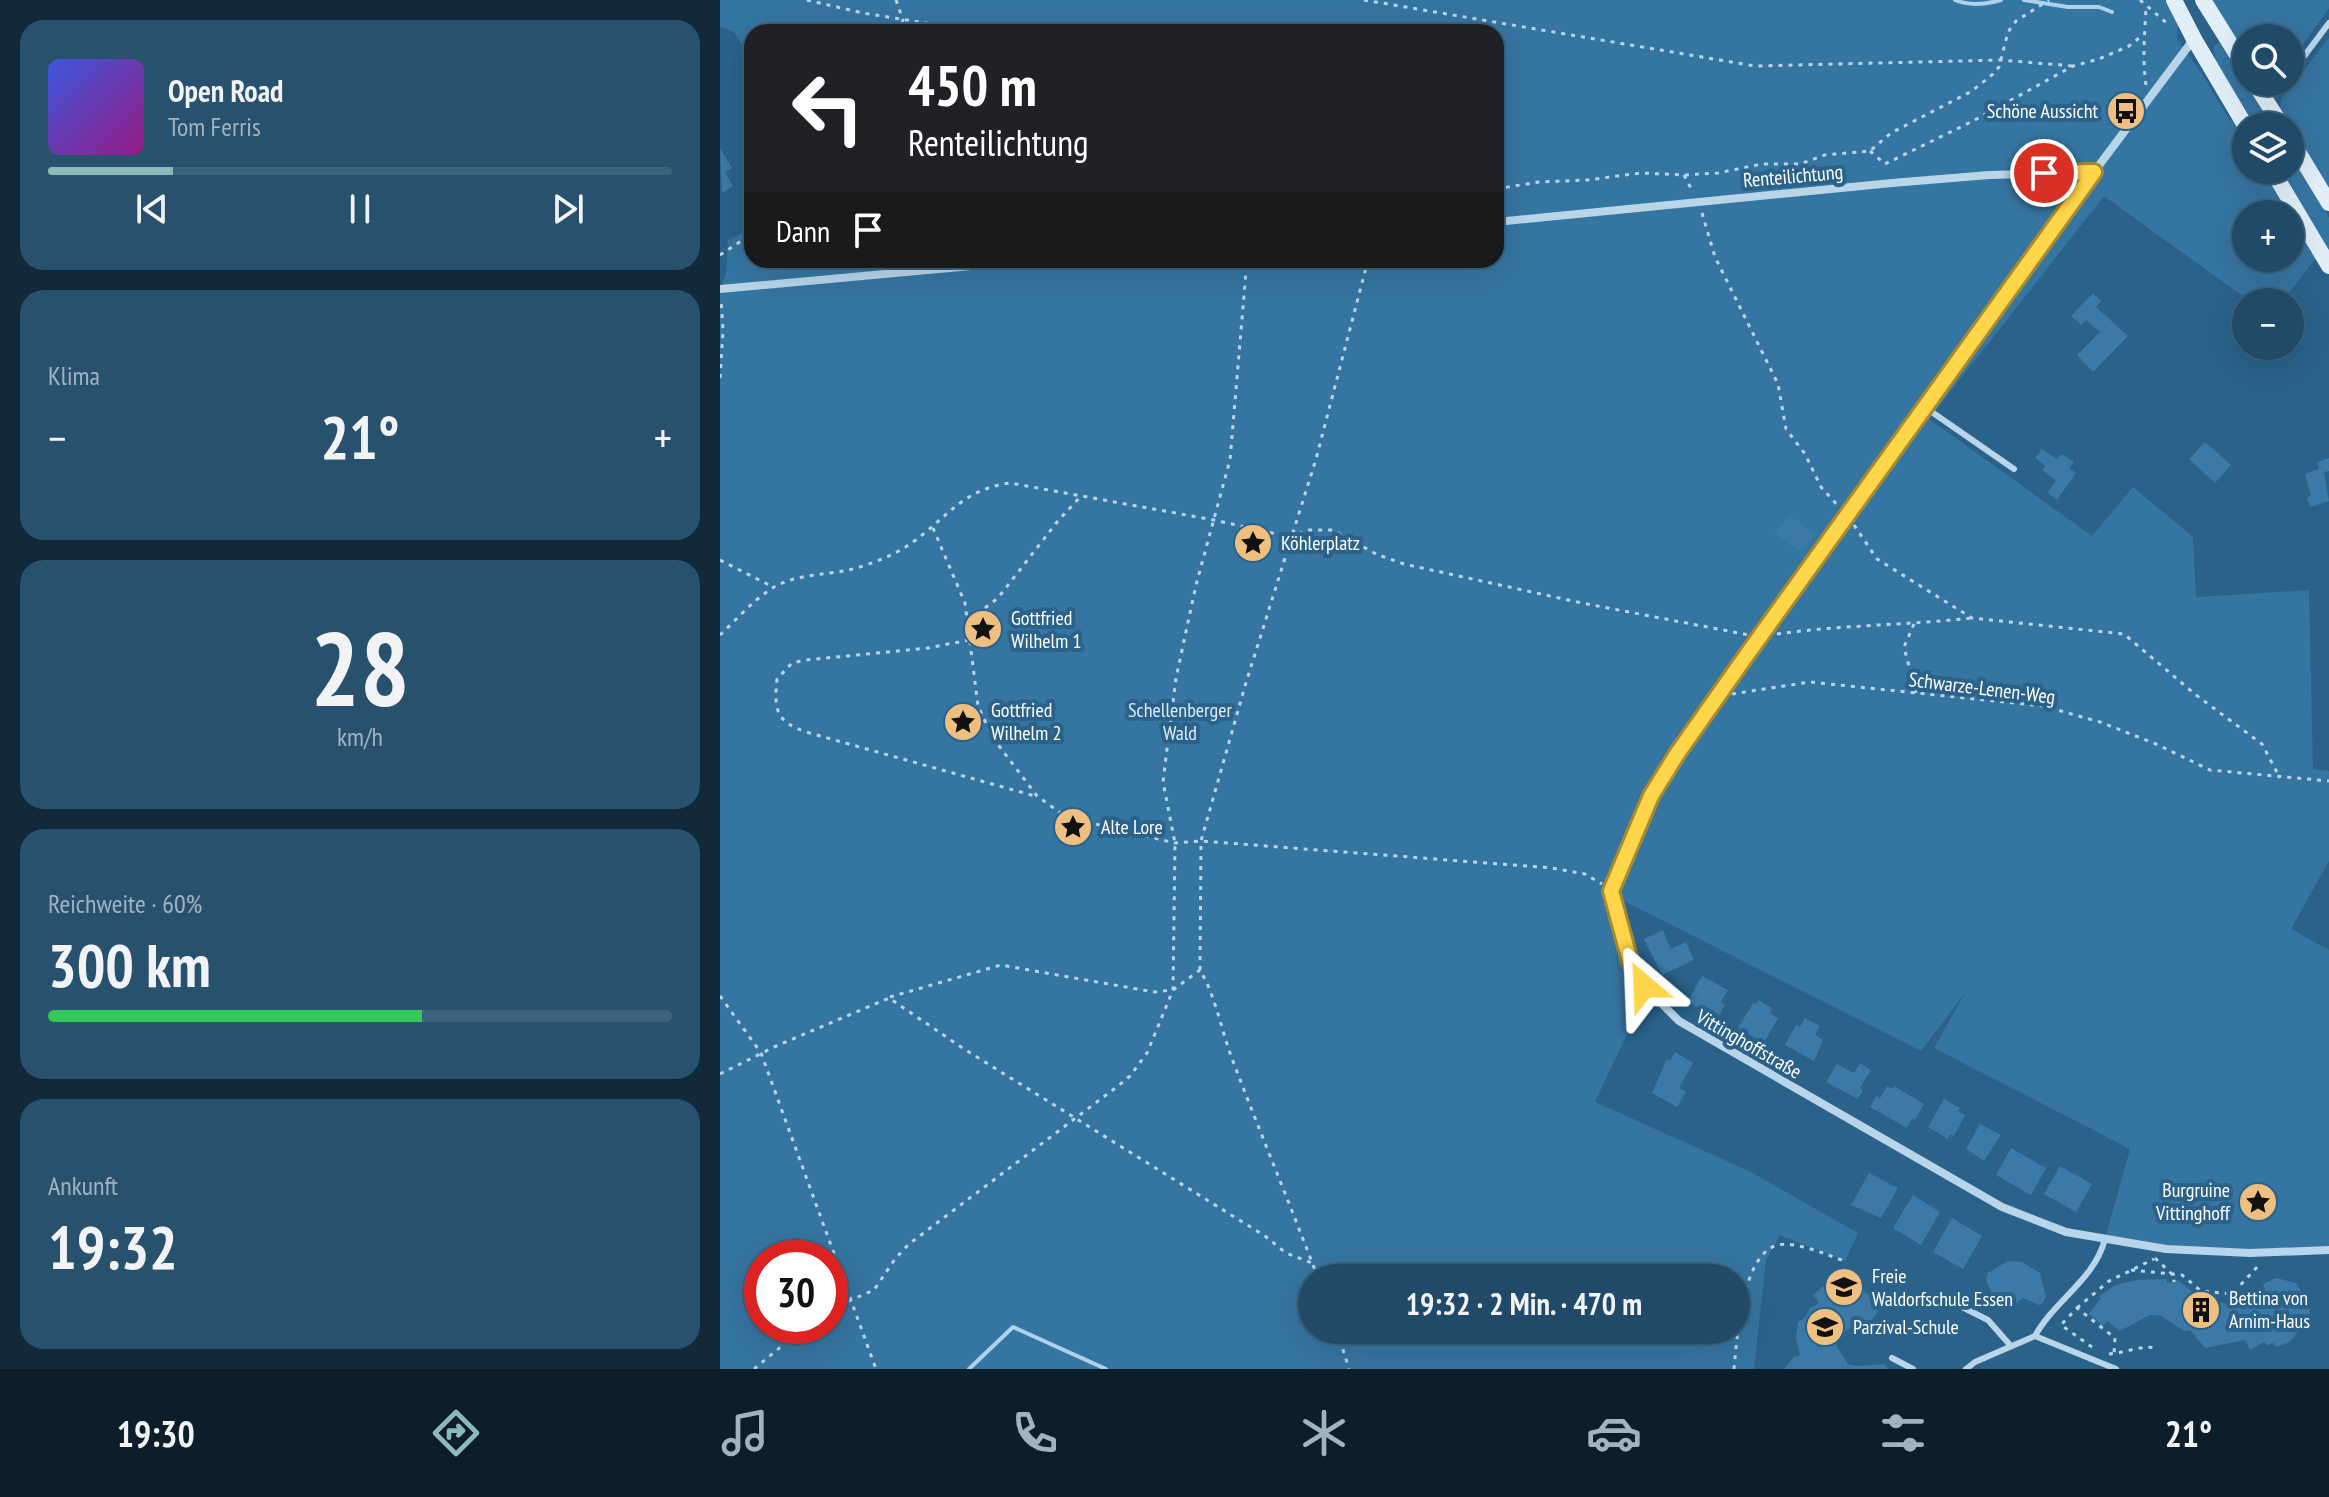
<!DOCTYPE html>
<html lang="de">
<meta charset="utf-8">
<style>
:root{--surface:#204a68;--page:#28516e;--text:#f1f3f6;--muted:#a2b3c0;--line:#3d627c;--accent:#8bbbb9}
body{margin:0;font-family:"PT Sans Narrow",sans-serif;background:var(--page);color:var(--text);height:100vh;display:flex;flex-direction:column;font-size:30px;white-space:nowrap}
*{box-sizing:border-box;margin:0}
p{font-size:26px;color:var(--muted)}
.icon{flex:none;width:44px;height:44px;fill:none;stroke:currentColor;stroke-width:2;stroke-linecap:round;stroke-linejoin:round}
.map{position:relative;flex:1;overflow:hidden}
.panel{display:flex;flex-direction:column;gap:20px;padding:20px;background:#122939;width:720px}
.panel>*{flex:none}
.top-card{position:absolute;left:24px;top:24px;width:760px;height:244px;border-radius:24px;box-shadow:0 8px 32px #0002,0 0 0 2px var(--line);background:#202124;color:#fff;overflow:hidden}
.fabs{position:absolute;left:1512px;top:24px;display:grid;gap:16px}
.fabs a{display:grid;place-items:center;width:72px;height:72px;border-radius:50%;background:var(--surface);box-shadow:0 8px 32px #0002,0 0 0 2px var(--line);font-size:40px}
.speed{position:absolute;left:24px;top:1240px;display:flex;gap:16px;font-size:40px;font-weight:700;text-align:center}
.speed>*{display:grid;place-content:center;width:104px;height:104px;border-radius:50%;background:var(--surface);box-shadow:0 8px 32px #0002,0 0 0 2px var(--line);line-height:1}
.speed .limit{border:12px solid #d22;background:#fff;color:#111}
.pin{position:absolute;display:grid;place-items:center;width:68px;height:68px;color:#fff;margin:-34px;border:4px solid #fff;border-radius:50%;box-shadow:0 2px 8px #0007}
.me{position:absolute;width:88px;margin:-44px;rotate:334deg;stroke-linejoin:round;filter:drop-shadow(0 0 6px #0008)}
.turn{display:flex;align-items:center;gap:28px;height:168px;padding:0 32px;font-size:36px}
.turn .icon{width:104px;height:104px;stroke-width:2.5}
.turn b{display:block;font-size:56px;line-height:68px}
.then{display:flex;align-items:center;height:76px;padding:0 32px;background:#0003;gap:16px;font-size:30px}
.big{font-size:60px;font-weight:700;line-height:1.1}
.panel .card{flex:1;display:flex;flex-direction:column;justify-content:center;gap:12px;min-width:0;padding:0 28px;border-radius:24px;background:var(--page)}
.panel .dial{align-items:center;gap:0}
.dial b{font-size:104px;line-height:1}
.song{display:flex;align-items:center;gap:24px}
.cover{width:96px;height:96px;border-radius:12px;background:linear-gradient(135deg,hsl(230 70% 55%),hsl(310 70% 35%))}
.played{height:8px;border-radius:4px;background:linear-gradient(90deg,var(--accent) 20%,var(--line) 20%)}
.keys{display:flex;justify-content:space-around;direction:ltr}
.heat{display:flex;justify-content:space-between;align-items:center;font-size:44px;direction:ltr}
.charge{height:12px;border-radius:6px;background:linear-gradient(90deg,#34c759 60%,var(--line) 0)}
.trip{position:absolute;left:578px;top:1264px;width:452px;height:80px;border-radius:40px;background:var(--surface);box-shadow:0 8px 32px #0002,0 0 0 2px var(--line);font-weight:700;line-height:80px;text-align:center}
.dock{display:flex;height:128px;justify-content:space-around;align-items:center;background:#0d1e2a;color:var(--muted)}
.dock .icon{width:56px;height:56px}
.dock .active{color:var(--accent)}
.dock b{font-size:36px;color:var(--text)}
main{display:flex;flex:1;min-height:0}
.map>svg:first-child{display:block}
.green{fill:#3575a1;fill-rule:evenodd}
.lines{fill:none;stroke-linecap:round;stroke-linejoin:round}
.stream{stroke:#add2e9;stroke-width:4}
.building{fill:#3b7aa6}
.path{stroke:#b8d5e9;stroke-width:3;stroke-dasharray:4 6;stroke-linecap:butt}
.service{stroke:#b8d5e9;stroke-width:6}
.minor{stroke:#b8d5e9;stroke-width:8}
.secondary{stroke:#e2eff8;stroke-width:16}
.route-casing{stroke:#a68a30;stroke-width:20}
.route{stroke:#ffd54a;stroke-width:14}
.labels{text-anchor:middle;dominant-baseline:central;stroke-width:8;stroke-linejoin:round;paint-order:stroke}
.poi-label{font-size:20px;fill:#fff;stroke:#2a628a;text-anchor:start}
.street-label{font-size:20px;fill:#fff;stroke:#2a628a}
.park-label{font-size:20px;fill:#dcecf7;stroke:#2a628a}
</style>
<main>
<section class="panel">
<div class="card">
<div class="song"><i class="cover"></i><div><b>Open Road</b><p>Tom Ferris</p></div></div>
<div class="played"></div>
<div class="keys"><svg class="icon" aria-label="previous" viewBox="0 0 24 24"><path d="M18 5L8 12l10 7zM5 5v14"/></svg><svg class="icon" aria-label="pause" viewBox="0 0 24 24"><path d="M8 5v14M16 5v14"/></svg><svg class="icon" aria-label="next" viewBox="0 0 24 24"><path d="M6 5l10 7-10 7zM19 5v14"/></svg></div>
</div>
<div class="card"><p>Klima</p>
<div class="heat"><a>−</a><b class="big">21°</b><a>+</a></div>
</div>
<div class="card dial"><b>28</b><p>km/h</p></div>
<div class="card"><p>Reichweite · 60%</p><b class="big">300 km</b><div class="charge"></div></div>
<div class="card"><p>Ankunft</p><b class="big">19:32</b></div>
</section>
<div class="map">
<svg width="1609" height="1369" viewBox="0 0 1609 1369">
<rect width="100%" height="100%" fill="#2a628a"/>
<g class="green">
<path d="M0,0H1449L1458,25L1457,39L1482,74L1510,121L1513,120L1526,138V170H1545L1596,258L1562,302H1531L1384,196L1209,419L1372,536L1413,487L1473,537L1476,597L1589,590L1593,769L1609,771V861L1571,929L1609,950V1249L1480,1250L1385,1239L1410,1149L1214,1048L1245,993L1201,1051L888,893L923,1000L875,1102L1031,1172L1138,1233L1125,1261L1060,1235L1046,1260L1034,1369H0V291L6,272L8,240L21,234L32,193V260H776V32H32V59L14,32L0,27ZM1526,214H1570V258H1526ZM42,1258H110V1326H42ZM592,1278H1016V1330H592Z"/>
<path d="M1491,0H1609V8L1570,62V38H1526V53Z"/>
<path d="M1609,38V191L1560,109L1561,100Z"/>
<path d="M1499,42L1520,70L1554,126H1534C1522,107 1491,68 1494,46Z"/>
<path d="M1570,153L1609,218V253L1561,170H1570Z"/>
</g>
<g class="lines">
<g class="stream">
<path d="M1235,0C1249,6 1267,4 1281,0"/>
<path d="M1304,0L1348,7H1379L1392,12"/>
<path d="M249,1369L293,1327L386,1369"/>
</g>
</g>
<g class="building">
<path d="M0,148L12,168L5,172L13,186L2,193Z"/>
<path d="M1373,293L1381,301L1376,307L1408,336L1373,372L1357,355L1380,332L1366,320L1361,325L1351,316Z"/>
<path d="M1485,442L1511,465L1495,483L1469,459Z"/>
<path d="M1322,449L1337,459L1342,454L1354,462L1349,468L1356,473L1337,500L1327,493L1336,481L1322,470L1326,466L1315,458Z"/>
<path d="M1609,458V471L1604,472L1609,501L1590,507L1587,497L1591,496L1585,474L1599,469L1597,462Z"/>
<path d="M1069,515L1095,534L1082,553L1055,533Z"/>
<path d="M943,930L951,949L966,942L974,960L942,975L924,939Z"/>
<path d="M982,976L1008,990L1001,1002L1005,1005L999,1015L984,1005L981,1010L968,1001Z"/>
<path d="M1038,1000L1052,1008L1050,1013L1058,1018L1044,1043L1018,1028L1033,1003L1036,1004Z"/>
<path d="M1085,1018L1100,1026L1095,1035L1103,1040L1094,1061L1065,1045L1076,1025L1080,1027Z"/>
<path d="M955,1052L973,1063L959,1088L966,1092L957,1107L932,1093L947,1059L950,1061Z"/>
<path d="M1140,1063L1151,1070L1140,1088L1143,1090L1138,1099L1106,1082L1117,1064L1134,1073Z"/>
<path d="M1167,1086L1172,1089L1174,1086L1204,1104L1195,1120L1192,1118L1187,1128L1150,1107L1156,1096L1160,1098Z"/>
<path d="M1224,1099L1240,1108L1238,1111L1245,1115L1234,1136L1230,1134L1228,1139L1208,1127Z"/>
<path d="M1260,1124L1281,1135L1264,1161L1246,1149Z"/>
<path d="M1291,1148L1326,1168L1311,1195L1276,1175Z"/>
<path d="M1340,1166L1372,1184L1356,1212L1324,1194Z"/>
<path d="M1149,1173L1178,1188L1161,1218L1131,1205Z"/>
<path d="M1193,1195L1220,1212L1201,1245L1173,1228Z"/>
<path d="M1232,1218L1262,1236L1243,1269L1213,1252Z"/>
<path d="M1288,1261L1302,1262L1320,1273L1326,1296L1323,1303L1319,1305L1303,1298L1294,1305L1271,1292L1266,1280L1268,1273Z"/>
<path d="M1556,1278L1576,1283L1590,1305L1589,1322L1582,1326L1570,1342L1556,1347L1554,1343L1547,1345L1544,1342L1530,1350L1525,1340L1485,1348L1470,1330L1464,1331L1441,1316L1430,1315L1400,1331L1387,1321L1383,1326L1369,1314L1381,1298L1379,1296L1396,1285L1416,1280L1446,1279L1447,1283L1458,1280L1475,1294L1492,1302L1520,1305L1547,1297L1543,1284Z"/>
<path d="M1103,1286L1112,1294L1131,1288H1141L1146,1294H1152L1158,1312L1145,1328L1136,1330L1133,1326L1121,1335L1116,1345L1128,1364L1138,1366L1165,1364L1168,1369H1064L1074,1357L1080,1355L1076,1338L1078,1322L1086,1317L1090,1308L1099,1303L1093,1295Z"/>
</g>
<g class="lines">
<g class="path">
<path d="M87,0L143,13L212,24L238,32"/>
<path d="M176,0L183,20L180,32"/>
<path d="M644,0L1035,66L1280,60L1353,66"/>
<path d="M1420,0L1449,25"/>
<path d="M1426,85C1422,58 1425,32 1426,6"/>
<path d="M1150,151L1165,164L1253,121L1353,66L1379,59L1409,46L1423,35"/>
<path d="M964,175L973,192"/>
<path d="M776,189L819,182L867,180L921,173L964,175L998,173L1042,164H1080L1105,155L1150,151L1171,133L1252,91L1273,74L1279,67L1288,32L1296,21L1329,0"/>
<path d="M982,213L995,257L1058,384L1066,429L1085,454L1101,487L1119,507"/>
<path d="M0,255L32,234"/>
<path d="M0,378L3,331L1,298"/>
<path d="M1134,525L1157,559L1252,618L1404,634L1476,695L1542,744L1560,778"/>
<path d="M213,528L245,603L258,706L273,738L317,796L342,814L371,823L455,843L481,841L832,868L865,874L882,884"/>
<path d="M0,560L53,587"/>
<path d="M249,620L278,598L337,522L361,496"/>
<path d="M1194,624L1184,647L1196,693"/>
<path d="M1057,634C1122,625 1187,625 1252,618"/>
<path d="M0,635C17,619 36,597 56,586C78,574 105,575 129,570C145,566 161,560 175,553C220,530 235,490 290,483L494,520L570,537L589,530H613L656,554L684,564L862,603L1029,635"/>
<path d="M249,640L208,648L86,660L72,663L57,679C54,711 56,721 86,732L315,796"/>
<path d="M1012,694L1090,682L1323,706L1380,722L1436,744L1490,770L1609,781"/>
<path d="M0,996L41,1053L156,1369"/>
<path d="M170,997L281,965L434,992L453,990L480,970"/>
<path d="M0,1074L54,1047L169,998L244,1049L545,1236L566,1253L592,1263"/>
<path d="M1435,1258L1454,1276V1282"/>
<path d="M1411,1270L1462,1275L1481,1291L1512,1294L1540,1264"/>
<path d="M598,1278C570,1204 539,1130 511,1056C501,1028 495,995 480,970L481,841L525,686L596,459L648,260"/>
<path d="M1512,1305V1294"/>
<path d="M1357,1308L1389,1281L1434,1259"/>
<path d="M110,1309L154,1290L175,1259L189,1244L398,1086L410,1076L427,1053L453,990L455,843L443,782L446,757L456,678L476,585L510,460L527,260"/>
<path d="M617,1330L629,1369"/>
<path d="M1372,1347L1341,1325L1357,1308L1395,1338L1394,1354"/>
<path d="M1389,1354C1404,1353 1422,1345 1436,1348"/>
<path d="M34,1369L86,1326"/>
<path d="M1014,1369C1017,1339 1022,1253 1058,1245C1075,1241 1108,1255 1124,1261"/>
</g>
<g class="service">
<path d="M1570,75L1609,23"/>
<path d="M1544,97L1563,82"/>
<path d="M1206,408L1294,469"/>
<path d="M1228,1300L1268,1320L1290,1345"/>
<path d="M1315,1336C1334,1301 1375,1279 1385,1239"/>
<path d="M1172,1358L1193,1369"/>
<path d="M1246,1369L1255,1362L1315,1336L1396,1369"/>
</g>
<g class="minor">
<path d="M1473,40L1374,172L957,754L931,796L891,891L910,961L924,986L959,1021L1282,1207L1346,1232L1446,1249L1530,1253L1609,1250"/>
<path d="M776,222L1172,183L1269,175L1374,172"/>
<path d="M0,289L316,260"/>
</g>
<g class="secondary">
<path d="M1454,0L1474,39L1526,127"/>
<path d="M1483,0L1526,69"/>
<path d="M1534,82L1562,126"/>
<path d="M1570,139L1609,203"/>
<path d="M1552,170L1609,266"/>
</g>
</g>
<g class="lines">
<g class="route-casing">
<path id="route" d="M924,986L910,961L891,891L931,796L957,754L1026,656L1374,172L1324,173"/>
</g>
<use href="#route" class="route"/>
</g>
<defs>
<g id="bus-disc" transform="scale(2)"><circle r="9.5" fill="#efbf80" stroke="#2a628a"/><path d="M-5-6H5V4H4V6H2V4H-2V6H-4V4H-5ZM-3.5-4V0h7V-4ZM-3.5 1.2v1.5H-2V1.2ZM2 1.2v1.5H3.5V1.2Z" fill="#111"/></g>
<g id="sight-disc" transform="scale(2)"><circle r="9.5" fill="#efbf80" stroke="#2a628a"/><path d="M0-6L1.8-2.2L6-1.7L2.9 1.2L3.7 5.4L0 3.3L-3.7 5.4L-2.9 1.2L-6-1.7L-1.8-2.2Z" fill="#111"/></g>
<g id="school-disc" transform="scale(2)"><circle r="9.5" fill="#efbf80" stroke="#2a628a"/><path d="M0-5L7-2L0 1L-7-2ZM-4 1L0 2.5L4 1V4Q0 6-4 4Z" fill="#111"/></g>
<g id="building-disc" transform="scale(2)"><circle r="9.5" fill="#efbf80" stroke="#2a628a"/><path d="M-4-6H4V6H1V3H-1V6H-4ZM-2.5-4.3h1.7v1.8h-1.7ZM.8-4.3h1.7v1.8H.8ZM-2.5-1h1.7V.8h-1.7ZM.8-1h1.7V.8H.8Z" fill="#111"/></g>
</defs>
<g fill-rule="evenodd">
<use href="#bus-disc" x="1406" y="111"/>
<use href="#sight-disc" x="533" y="543"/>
<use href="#sight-disc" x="263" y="629"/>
<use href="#sight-disc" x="243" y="722"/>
<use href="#sight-disc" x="353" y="827"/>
<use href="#sight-disc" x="1538" y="1202"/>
<use href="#school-disc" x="1124" y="1287"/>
<use href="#building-disc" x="1481" y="1310"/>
<use href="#school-disc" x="1105" y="1327"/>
</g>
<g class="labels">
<g class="poi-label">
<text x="1378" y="111" text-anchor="end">Schöne Aussicht</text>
<text x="561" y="543">Köhlerplatz</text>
<text x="291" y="618">Gottfried<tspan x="291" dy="23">Wilhelm 1</tspan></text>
<text x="271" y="710">Gottfried<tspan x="271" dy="23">Wilhelm 2</tspan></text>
<text x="381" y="827">Alte Lore</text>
<text x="1510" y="1190" text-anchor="end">Burgruine<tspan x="1510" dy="23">Vittinghoff</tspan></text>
<text x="1152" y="1276">Freie<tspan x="1152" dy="23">Waldorfschule Essen</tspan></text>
<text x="1509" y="1298">Bettina von<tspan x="1509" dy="23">Arnim-Haus</tspan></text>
<text x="1133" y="1327">Parzival-Schule</text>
</g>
<g class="street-label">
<text transform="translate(1073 176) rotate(-5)">Renteilichtung</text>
<text transform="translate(1262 688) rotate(7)">Schwarze-Lenen-Weg</text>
<text transform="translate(1029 1044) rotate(30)">Vittinghoffstraße</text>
</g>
<g class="park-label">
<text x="460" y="710">Schellenberger<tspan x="460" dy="23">Wald</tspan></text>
</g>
</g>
</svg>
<div class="fabs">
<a><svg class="icon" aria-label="search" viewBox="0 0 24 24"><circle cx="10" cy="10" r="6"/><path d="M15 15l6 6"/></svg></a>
<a><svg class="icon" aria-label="layers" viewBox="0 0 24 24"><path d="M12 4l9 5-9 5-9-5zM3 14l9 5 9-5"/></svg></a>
<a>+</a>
<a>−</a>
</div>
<div class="speed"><div class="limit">30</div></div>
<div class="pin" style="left:1324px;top:173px;background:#d93025"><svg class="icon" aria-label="arrive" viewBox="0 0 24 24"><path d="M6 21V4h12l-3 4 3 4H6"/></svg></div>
<svg class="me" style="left:924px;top:986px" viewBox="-20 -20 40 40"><path d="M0-17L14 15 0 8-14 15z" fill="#ffd54a" stroke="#fff" stroke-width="4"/></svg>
<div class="trip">19:32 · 2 Min. · 470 m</div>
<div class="top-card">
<div class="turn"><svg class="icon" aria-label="left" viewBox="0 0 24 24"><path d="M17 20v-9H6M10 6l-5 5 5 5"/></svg><div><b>450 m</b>Renteilichtung</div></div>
<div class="then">Dann<svg class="icon" aria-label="arrive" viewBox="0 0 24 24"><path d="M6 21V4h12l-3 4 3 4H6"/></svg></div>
</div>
</div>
</main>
<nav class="dock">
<b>19:30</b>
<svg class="icon active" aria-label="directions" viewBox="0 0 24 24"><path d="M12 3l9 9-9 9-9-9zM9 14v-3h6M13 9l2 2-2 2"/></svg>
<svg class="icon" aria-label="music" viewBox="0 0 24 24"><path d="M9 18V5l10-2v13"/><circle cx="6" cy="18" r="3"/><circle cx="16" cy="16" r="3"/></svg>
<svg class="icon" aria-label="phone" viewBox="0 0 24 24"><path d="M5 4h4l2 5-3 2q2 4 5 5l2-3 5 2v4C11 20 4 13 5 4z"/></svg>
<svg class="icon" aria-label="climate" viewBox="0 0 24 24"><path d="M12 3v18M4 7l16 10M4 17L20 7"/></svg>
<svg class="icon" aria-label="car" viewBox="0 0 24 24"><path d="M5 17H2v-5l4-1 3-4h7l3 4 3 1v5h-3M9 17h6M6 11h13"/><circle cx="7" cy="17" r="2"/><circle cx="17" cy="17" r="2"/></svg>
<svg class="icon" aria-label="filters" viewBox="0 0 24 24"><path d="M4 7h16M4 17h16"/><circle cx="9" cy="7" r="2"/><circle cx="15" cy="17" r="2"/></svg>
<b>21°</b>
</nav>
